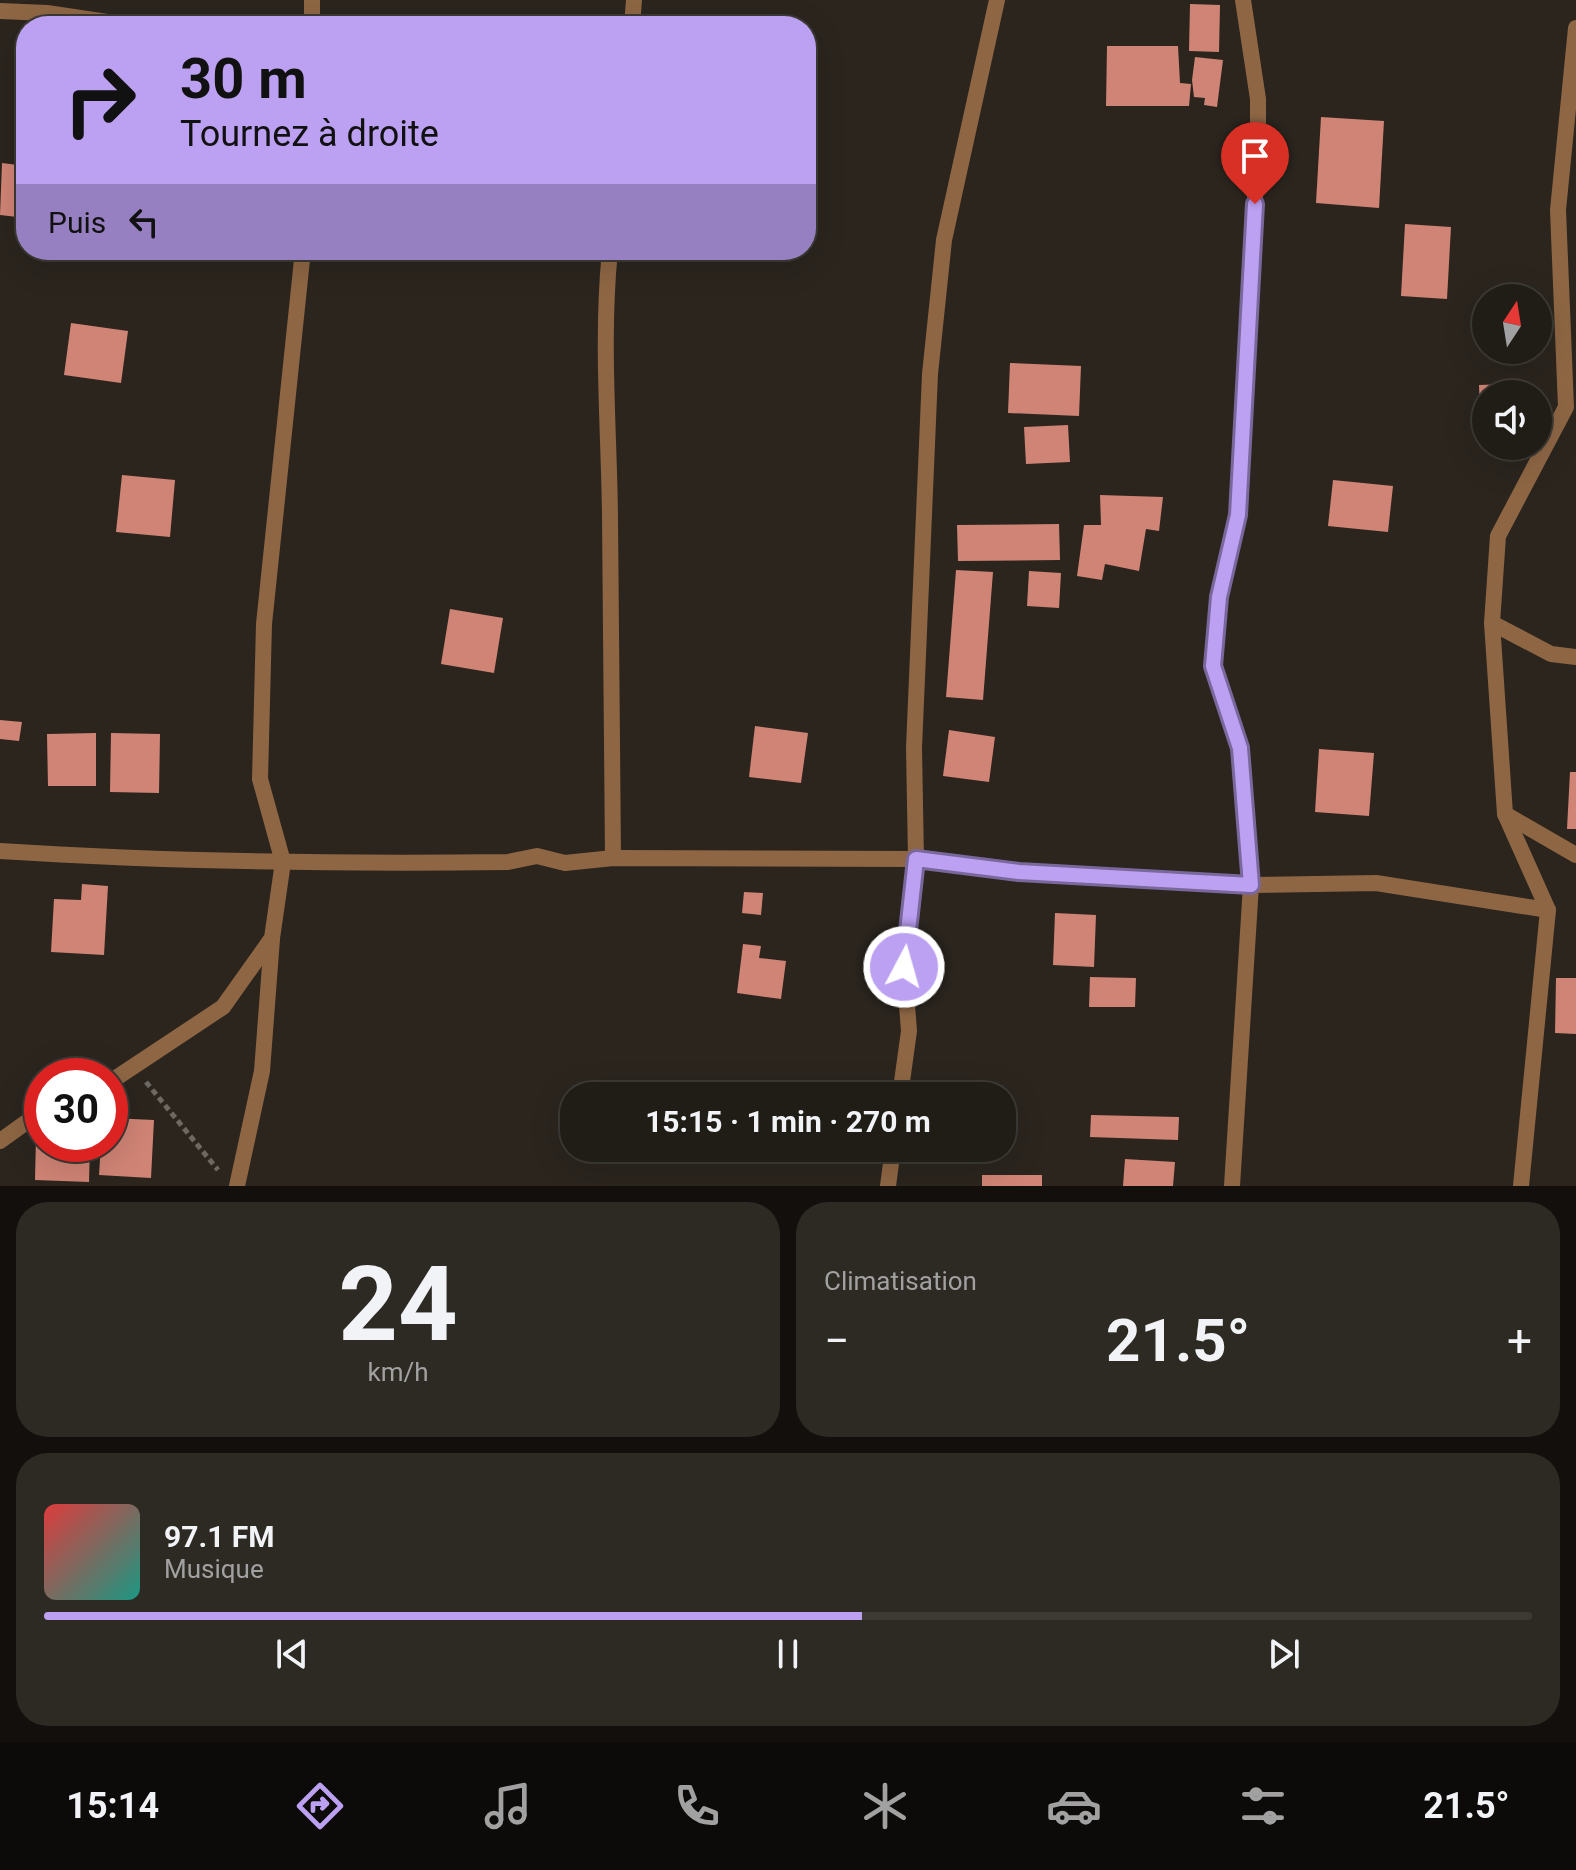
<!DOCTYPE html>
<html lang="fr">
<meta charset="utf-8">
<style>
:root{--surface:#201c16;--page:#2d2923;--text:#f1f3f6;--muted:#a2a1a1;--line:#3d3a35;--accent:#bca0f2}
body{margin:0;font-family:Roboto,sans-serif;background:var(--page);color:var(--text);height:100vh;display:flex;flex-direction:column;font-size:30px;white-space:nowrap}
*{box-sizing:border-box;margin:0}
p{font-size:26px;color:var(--muted)}
.icon{flex:none;width:44px;height:44px;fill:none;stroke:currentColor;stroke-width:2;stroke-linecap:round;stroke-linejoin:round}
.map{position:relative;height:1186px;overflow:hidden}
.side{display:flex;flex-direction:column;gap:16px;padding:16px;background:#120f0c;flex:1}
.side>*{flex:none}
.guide{position:absolute;left:16px;top:16px;width:800px;height:244px;border-radius:32px;box-shadow:0 8px 32px #0002,0 0 0 2px var(--line);background:#bca0f2;color:#111;overflow:hidden}
.needle{width:52px;rotate:12deg}
.buttons{position:absolute;left:1472px;top:284px;display:grid;gap:16px}
.buttons a{display:grid;place-items:center;width:80px;height:80px;border-radius:50%;background:var(--surface);box-shadow:0 8px 32px #0002,0 0 0 2px var(--line);font-size:40px}
.speed{position:absolute;left:24px;top:1058px;display:flex;gap:16px;font-size:40px;font-weight:700;text-align:center}
.speed>*{display:grid;place-content:center;width:104px;height:104px;border-radius:50%;background:var(--surface);box-shadow:0 8px 32px #0002,0 0 0 2px var(--line);line-height:1}
.speed .limit{border:12px solid #d22;background:#fff;color:#111}
.pin{position:absolute;display:grid;place-items:center;width:68px;height:68px;color:#fff;margin:-82px -34px;border-radius:50% 50% 50% 0;rotate:-45deg;box-shadow:0 0 8px #0007}
.pin .icon{rotate:45deg}
.me{position:absolute;width:88px;margin:-44px;rotate:6deg;stroke-linejoin:round;filter:drop-shadow(0 0 6px #0008)}
.turn{display:flex;align-items:center;gap:28px;height:168px;padding:0 32px;font-size:36px}
.turn .icon{width:104px;height:104px;stroke-width:2.5}
.turn b{display:block;font-size:56px;line-height:68px}
.then{display:flex;align-items:center;height:76px;padding:0 32px;background:#0003;gap:16px;font-size:30px}
.big{font-size:60px;font-weight:700;line-height:1.1}
.side .tile{flex:1;display:flex;flex-direction:column;justify-content:center;gap:12px;min-width:0;padding:0 28px;border-radius:32px;background:var(--page)}
.side .dial{align-items:center;gap:0}
.dial b{font-size:104px;line-height:1}
.song{display:flex;align-items:center;gap:24px}
.cover{width:96px;height:96px;border-radius:12px;background:linear-gradient(135deg,hsl(0 70% 55%),hsl(170 70% 35%))}
.played{height:8px;border-radius:4px;background:linear-gradient(90deg,var(--accent) 55%,var(--line) 55%)}
.keys{display:flex;justify-content:space-around;direction:ltr}
.heat{display:flex;justify-content:space-between;align-items:center;font-size:44px;direction:ltr}
.side .tiles{flex:1;display:grid;gap:16px;grid-template-columns:1fr 1fr}
.tile:last-child{grid-column:span 2}
.trip{position:absolute;left:560px;top:1082px;width:456px;height:80px;border-radius:32px;background:var(--surface);box-shadow:0 8px 32px #0002,0 0 0 2px var(--line);font-weight:700;line-height:80px;text-align:center}
.tab-bar{display:flex;height:128px;justify-content:space-around;align-items:center;background:#0d0b09;color:var(--muted)}
.tab-bar .icon{width:56px;height:56px}
.tab-bar .selected{color:var(--accent)}
.tab-bar b{font-size:36px;color:var(--text)}
.map>svg:first-child{display:block}
.building{fill:#d08475}
.lines{fill:none;stroke-linecap:round;stroke-linejoin:round}
.path{stroke:#6d6862;stroke-width:5;stroke-dasharray:6 4;stroke-linecap:butt}
.minor{stroke:#8e6644;stroke-width:16}
.route-casing{stroke:#7a689d;stroke-width:20}
.route{stroke:#bca0f2;stroke-width:14}
</style>
<div class="map">
<svg width="1576" height="1186" viewBox="0 0 1576 1186">
<rect width="100%" height="100%" fill="#2b251e"/>
<g class="building">
<path d="M1190,4L1220,5L1219,52L1189,51Z"/>
<path d="M1107,46H1178L1180,83L1191,84L1189,106H1106Z"/>
<path d="M1195,57L1223,60L1217,107L1204,105L1205,98L1194,97L1192,80Z"/>
<path d="M1321,117L1384,121L1379,208L1316,203Z"/>
<path d="M2,163L26,166V218L0,215Z"/>
<path d="M1405,224L1451,227L1447,299L1401,296Z"/>
<path d="M71,323L128,331L121,383L64,375Z"/>
<path d="M1010,363L1081,366L1079,416L1008,413Z"/>
<path d="M1509,384V394H1486V440H1481L1479,385Z"/>
<path d="M1068,425L1070,462L1026,464L1024,427Z"/>
<path d="M122,475L175,480L170,537L116,532Z"/>
<path d="M1333,480L1393,486L1388,532L1328,526Z"/>
<path d="M1100,495L1163,497L1159,531L1146,529L1139,571L1105,564L1102,580L1077,576L1084,525H1101Z"/>
<path d="M1059,524L1060,560L958,561L957,525Z"/>
<path d="M956,570L993,572L983,700L946,697Z"/>
<path d="M1029,571L1061,573L1059,608L1027,606Z"/>
<path d="M450,609L503,618L494,673L441,664Z"/>
<path d="M0,720L22,722L19,741L0,739Z"/>
<path d="M755,726L808,733L801,783L749,777Z"/>
<path d="M949,730L995,737L989,782L943,776Z"/>
<path d="M96,733V786H48L47,734Z"/>
<path d="M111,733L160,734L159,793L110,792Z"/>
<path d="M1319,749L1374,753L1369,816L1315,812Z"/>
<path d="M1570,772H1576V829H1567Z"/>
<path d="M82,884L108,886L104,955L51,952L54,899L81,900Z"/>
<path d="M744,892L763,893L761,915L742,913Z"/>
<path d="M1055,913L1096,915L1094,967L1053,965Z"/>
<path d="M743,944L761,946L759,958L786,961L781,999L737,993Z"/>
<path d="M1090,977L1136,978L1135,1007H1089Z"/>
<path d="M1556,978H1576V1034L1555,1033Z"/>
<rect x="1002" y="1113" width="6" height="28"/>
<path d="M1091,1115L1179,1117L1178,1140L1090,1137Z"/>
<path d="M110,1118L154,1120L151,1178L99,1175L101,1144H110Z"/>
<path d="M36,1137L42,1138V1144H90L89,1182L35,1180Z"/>
<path d="M1125,1159L1175,1162L1173,1186H1123Z"/>
<rect x="982" y="1175" width="60" height="11"/>
</g>
<g class="lines">
<path class="path" d="M146,1082L218,1170"/>
<g class="minor">
<path d="M312,0V26"/>
<path d="M0,11L47,13L134,26"/>
<path d="M632,26L634,0"/>
<path d="M610,250C601,340 609,428 610,517C612,631 612,745 613,858"/>
<path d="M1492,623L1551,654L1576,657"/>
<path d="M1505,814L1576,855"/>
<path d="M0,851C169,862 339,864 508,862L537,856L565,863L613,858L916,859L1019,872L1251,885L1376,883L1548,910"/>
<path d="M110,1082L223,1007L272,938L283,862L260,779L264,624L303,250"/>
<path d="M900,1096L909,1031L904,967L916,859L914,748L930,374L944,240L997,0"/>
<path d="M0,1141L42,1111"/>
<path d="M237,1186L262,1071L272,939"/>
<path d="M888,1186L893,1148"/>
<path d="M1232,1186L1251,885L1240,748L1213,666L1219,597L1238,515L1258,142V99L1243,0"/>
<path d="M1521,1186L1548,910L1505,814L1492,623L1498,536L1566,407L1558,210L1576,28"/>
</g>
</g>
<g class="lines">
<g class="route-casing">
<path id="route" d="M904,967L916,859L1019,872L1251,885L1240,748L1213,666L1219,597L1238,515L1255,204"/>
</g>
<use href="#route" class="route"/>
</g>
</svg>
<div class="buttons">
<a><svg class="needle" viewBox="-14 -14 28 28"><path d="M0-13l5 13h-10z" fill="#e53935"/><path d="M0 13l5-13h-10z" fill="#a2a1a1"/></svg></a>
<a><svg class="icon" aria-label="sound" viewBox="0 0 24 24"><path d="M4 9h4l5-4v14l-5-4H4zM17 9q2 3 0 6"/></svg></a>
</div>
<div class="speed"><div class="limit">30</div></div>
<div class="pin" style="left:1255px;top:204px;background:#d93025"><svg class="icon" aria-label="arrive" viewBox="0 0 24 24"><path d="M6 21V4h12l-3 4 3 4H6"/></svg></div>
<svg class="me" style="left:904px;top:967px" viewBox="-20 -20 40 40"><circle r="17" fill="#bca0f2" stroke="#fff" stroke-width="3"/><path d="M0-11L8 9 0 5-8 9z" fill="#fff"/></svg>
<div class="trip">15:15 · 1 min · 270 m</div>
<div class="guide">
<div class="turn"><svg class="icon" aria-label="right" viewBox="0 0 24 24"><path d="M7 20v-9h11M14 6l5 5-5 5"/></svg><div><b>30 m</b>Tournez à droite</div></div>
<div class="then">Puis<svg class="icon" aria-label="left" viewBox="0 0 24 24"><path d="M17 20v-9H6M10 6l-5 5 5 5"/></svg></div>
</div>
</div>
<section class="side">
<div class="tiles">
<div class="tile dial"><b>24</b><p>km/h</p></div>
<div class="tile"><p>Climatisation</p>
<div class="heat"><a>−</a><b class="big">21.5°</b><a>+</a></div>
</div>
<div class="tile">
<div class="song"><i class="cover"></i><div><b>97.1 FM</b><p>Musique</p></div></div>
<div class="played"></div>
<div class="keys"><svg class="icon" aria-label="previous" viewBox="0 0 24 24"><path d="M18 5L8 12l10 7zM5 5v14"/></svg><svg class="icon" aria-label="pause" viewBox="0 0 24 24"><path d="M8 5v14M16 5v14"/></svg><svg class="icon" aria-label="next" viewBox="0 0 24 24"><path d="M6 5l10 7-10 7zM19 5v14"/></svg></div>
</div>
</div>
</section>
<nav class="tab-bar">
<b>15:14</b>
<svg class="icon selected" aria-label="directions" viewBox="0 0 24 24"><path d="M12 3l9 9-9 9-9-9zM9 14v-3h6M13 9l2 2-2 2"/></svg>
<svg class="icon" aria-label="music" viewBox="0 0 24 24"><path d="M9 18V5l10-2v13"/><circle cx="6" cy="18" r="3"/><circle cx="16" cy="16" r="3"/></svg>
<svg class="icon" aria-label="phone" viewBox="0 0 24 24"><path d="M5 4h4l2 5-3 2q2 4 5 5l2-3 5 2v4C11 20 4 13 5 4z"/></svg>
<svg class="icon" aria-label="climate" viewBox="0 0 24 24"><path d="M12 3v18M4 7l16 10M4 17L20 7"/></svg>
<svg class="icon" aria-label="car" viewBox="0 0 24 24"><path d="M5 17H2v-5l4-1 3-4h7l3 4 3 1v5h-3M9 17h6M6 11h13"/><circle cx="7" cy="17" r="2"/><circle cx="17" cy="17" r="2"/></svg>
<svg class="icon" aria-label="filters" viewBox="0 0 24 24"><path d="M4 7h16M4 17h16"/><circle cx="9" cy="7" r="2"/><circle cx="15" cy="17" r="2"/></svg>
<b>21.5°</b>
</nav>
